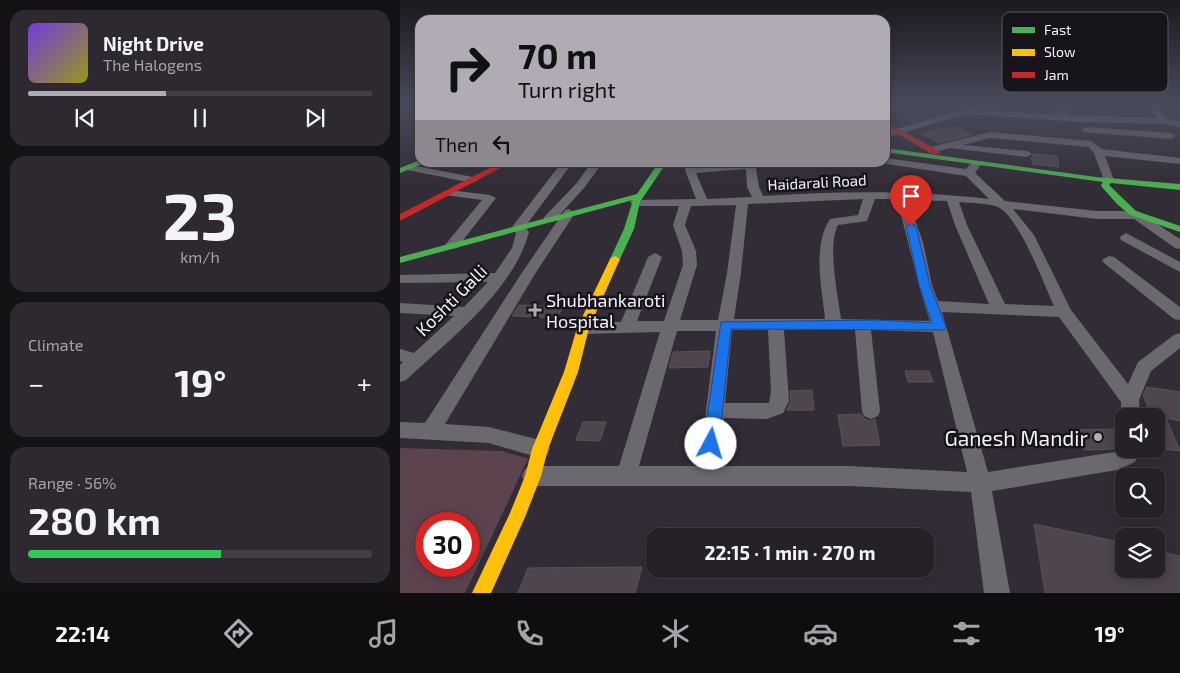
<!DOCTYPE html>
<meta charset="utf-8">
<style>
:root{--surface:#262128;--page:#2e2930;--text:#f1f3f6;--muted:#a4a3a8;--line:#423e45;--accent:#b1abb5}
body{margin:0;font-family:"Exo 2",sans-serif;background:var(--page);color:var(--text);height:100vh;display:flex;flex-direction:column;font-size:19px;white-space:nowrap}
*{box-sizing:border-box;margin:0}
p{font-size:16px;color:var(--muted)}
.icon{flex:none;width:28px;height:28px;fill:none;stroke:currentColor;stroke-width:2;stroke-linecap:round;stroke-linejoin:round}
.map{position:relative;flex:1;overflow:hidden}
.drawer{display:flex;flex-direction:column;gap:10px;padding:10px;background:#151216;width:400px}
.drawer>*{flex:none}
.top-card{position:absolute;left:15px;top:15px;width:475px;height:152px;border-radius:15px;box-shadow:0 2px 12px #0003,0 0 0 1px var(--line);background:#b1abb5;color:#111;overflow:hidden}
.tools{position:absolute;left:715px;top:408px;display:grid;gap:10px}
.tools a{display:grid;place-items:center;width:50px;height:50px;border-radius:10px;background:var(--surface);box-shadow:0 2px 12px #0003,0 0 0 1px var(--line);font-size:25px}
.speed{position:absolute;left:15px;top:512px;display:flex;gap:10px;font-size:25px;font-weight:700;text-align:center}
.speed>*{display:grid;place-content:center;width:65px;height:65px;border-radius:50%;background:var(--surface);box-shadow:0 2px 12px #0003,0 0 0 1px var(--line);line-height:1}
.speed .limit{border:8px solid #d22;background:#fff;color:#111}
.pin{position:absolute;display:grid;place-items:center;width:42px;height:42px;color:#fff;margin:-51px -21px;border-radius:50% 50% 50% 0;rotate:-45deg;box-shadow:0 0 5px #0007}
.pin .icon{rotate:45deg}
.me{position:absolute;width:55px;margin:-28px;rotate:6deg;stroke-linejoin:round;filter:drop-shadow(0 0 4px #0008)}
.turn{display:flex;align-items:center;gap:18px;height:105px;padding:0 20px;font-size:22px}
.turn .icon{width:65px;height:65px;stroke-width:2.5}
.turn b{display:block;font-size:35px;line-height:42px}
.then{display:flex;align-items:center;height:48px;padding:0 20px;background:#0003;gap:10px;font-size:19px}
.big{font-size:38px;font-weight:700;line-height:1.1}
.drawer .tile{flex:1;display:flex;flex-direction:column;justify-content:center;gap:8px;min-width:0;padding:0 18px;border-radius:15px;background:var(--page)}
.drawer .dial{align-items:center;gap:0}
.dial b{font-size:65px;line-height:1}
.song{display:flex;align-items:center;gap:15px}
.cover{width:60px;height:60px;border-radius:8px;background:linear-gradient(135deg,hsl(260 70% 55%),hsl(60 70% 35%))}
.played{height:5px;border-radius:2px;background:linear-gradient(90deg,var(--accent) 40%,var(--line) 40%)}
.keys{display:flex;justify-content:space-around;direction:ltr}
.heat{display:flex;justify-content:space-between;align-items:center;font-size:28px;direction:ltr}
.charge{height:8px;border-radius:4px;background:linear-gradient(90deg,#34c759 56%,var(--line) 0)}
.trip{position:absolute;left:246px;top:528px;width:288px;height:50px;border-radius:15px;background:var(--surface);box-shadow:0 2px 12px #0003,0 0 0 1px var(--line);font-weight:700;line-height:50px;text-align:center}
.dock{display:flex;height:80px;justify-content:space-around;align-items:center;background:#0f0d10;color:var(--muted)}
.dock .icon{width:35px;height:35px}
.dock .active{color:var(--accent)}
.dock b{font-size:22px;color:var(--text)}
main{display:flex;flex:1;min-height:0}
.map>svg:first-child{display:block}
.green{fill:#5c434e;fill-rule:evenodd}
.building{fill:#4e454e;stroke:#59525a}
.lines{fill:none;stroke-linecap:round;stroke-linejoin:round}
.street{fill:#6b686f;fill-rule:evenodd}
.fast{fill:#4caf50;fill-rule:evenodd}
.slow{fill:#ffc107;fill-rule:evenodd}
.jam{fill:#c62828;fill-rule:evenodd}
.route{fill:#1a73e8;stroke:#114b97}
.poi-dot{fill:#b1abb5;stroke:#18141b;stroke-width:2}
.labels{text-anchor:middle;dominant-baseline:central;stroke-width:5;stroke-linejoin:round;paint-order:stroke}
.far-street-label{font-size:15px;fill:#f5effa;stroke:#18141b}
.street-label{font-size:18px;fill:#f5effa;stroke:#18141b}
.poi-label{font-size:18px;fill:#f5effa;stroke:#18141b;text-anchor:start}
.near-poi-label{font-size:21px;fill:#f5effa;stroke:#18141b;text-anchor:end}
.key{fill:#18141b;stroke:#5a565e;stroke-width:1}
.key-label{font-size:14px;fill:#f5effa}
</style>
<main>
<section class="drawer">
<div class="tile">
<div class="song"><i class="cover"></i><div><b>Night Drive</b><p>The Halogens</p></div></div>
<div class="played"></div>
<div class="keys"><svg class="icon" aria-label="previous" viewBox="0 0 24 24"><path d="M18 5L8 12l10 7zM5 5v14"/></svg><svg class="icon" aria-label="pause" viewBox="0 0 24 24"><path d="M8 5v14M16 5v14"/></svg><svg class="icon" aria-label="next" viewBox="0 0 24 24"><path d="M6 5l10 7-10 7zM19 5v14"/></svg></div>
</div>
<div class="tile dial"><b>23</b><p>km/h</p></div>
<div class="tile"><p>Climate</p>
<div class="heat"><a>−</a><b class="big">19°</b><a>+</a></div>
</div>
<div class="tile"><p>Range · 56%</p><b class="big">280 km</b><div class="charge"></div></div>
</section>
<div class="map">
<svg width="780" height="593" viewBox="0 0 780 593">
<rect width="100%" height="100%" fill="#322c36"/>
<path class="green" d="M0,448L102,451L128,459L65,593H0ZM26,524H69V566H26Z"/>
<g class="building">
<path d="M555,126L572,135L539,143L522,134Z"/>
<path d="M634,154L657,156L659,167L633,164L631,157Z"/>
<path d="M119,305L163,307L156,318L112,316Z"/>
<path d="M310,351L308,367L269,368L273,352Z"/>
<path d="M505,371H529L533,382H508Z"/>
<path d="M747,387L780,392V421L766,418L780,451L756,448V416H751L743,395Z"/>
<path d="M412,390L414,410H387L391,401L390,391Z"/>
<path d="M461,414L463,418L470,421L475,419L480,445L443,446L438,415Z"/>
<path d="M183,422H206L200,441L176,440Z"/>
<path d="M713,429L722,442L718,449L684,450L674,430Z"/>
<path d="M634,524L724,543V569H756V551L780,556V593H645Z"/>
<path d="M242,567L235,593H118L128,568Z"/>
</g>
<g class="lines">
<g class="street">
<path d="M485,104H492L485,108Z"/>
<path d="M668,104H676L666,115L757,118L747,104H755L767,119L780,121V127L764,124L680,122L566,114L485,138V132L576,106L579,107V110L657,115Z"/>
<path d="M686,127L771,133L776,136L771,139L683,132V128Z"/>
<path d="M590,132L691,141L702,149L780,158V164L705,156L714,180L709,183L704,180L694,153L689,147L590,138L563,145L627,151L632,154L627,157L550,148L531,153L526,150L527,148Z"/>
<path d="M485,158L566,169L573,161H581L582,163L575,173L605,201L697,211H737L780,239V249L775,248L734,219H697L613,209L634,235L671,310L728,384L738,362L774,335L780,333V348L751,371L739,400L740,416H724V421L721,416V402L659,317L542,312L588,472L715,452L720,450L724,442V449H740L735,462L717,470L592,491L610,593H584L571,492L449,486H133L125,483L122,476L125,469L133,466H219L260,332L183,334L177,332L175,328L177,324L183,322H221L248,257L255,253L262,257L237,321H264L283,265L282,251L273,225L279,206H236L232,204L230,202L232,200L296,199L285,170L286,162H296V166L355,162L359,187L363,196C439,191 514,190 589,199L566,176L481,163L485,162ZM346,169L347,187L352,197L307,199L296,173ZM463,199L458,215L430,219C412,246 422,289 425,319H334L341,273L348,204ZM475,199H496C509,240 516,281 530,321L441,319C438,295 427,246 438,225L467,221ZM508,200L547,201L555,225L589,304L538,301L532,285L523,242ZM559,202C569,203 589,203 598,207C619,217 644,284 654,306L605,304L567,225ZM336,205L327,273L318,320H280L297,265L296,251L285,225L291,206ZM332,330H368L371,392L369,403H325ZM384,330H455L462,411L464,416L471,419L478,416L480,411L471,330L533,332L567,472L449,466H320L324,418L367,419L383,413L389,401ZM277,331H316L299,466H239Z"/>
<path d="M162,162H173L125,227L129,232C114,290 49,340 6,380L0,382V365L3,362L0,361V349L14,353L54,316L0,313V303L64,307L88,282L0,283V275L95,273L112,248L116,233L112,227Z"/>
<path d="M192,162H203L184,188L153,222H145L143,219L145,216L176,184Z"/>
<path d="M11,165L73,177L78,180L73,183L7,170L6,168L7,166Z"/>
<path d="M49,190L90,195L96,198L57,248L52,249L45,245L82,200L45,195L43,193Z"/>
<path d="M169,209L175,213L135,274L45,424L89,427L140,440L147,443L150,449L147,455L140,458L89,443L0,438V422L25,423L121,274L165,210Z"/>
<path d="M726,233L780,262V272L721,240L720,237Z"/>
<path d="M709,256L714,257L780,307V320L774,319L704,263L702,260Z"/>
</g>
<g class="fast">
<path d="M485,148L696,177L780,184V190L711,183L709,185L736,211L780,226V232L730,215L717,204L702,187L701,185L703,182L485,152Z"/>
<path d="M20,160V162H27L0,173V168Z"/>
<path d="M259,162H267L240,202L234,229L219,261H211L210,259L224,229L233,200L0,263V257L237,194Z"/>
</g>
<path class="slow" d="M215,256L220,259L189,328L178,372L148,449L141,476L125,517L91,593H72L110,513L125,476L132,449L164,372L177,328L210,259Z"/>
<g class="jam">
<path d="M485,121L539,151L540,153L533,155L485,126Z"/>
<path d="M101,162H112L0,221V214Z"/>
</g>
</g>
<linearGradient id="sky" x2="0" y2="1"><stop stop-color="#1c181e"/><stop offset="0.56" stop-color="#494b5d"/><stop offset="1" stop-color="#494b5d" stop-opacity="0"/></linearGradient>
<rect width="780" height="187" fill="url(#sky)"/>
<path class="route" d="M511,223L516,226L530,285L546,327L544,330L331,329L319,444L316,448L311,450L306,448L303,444L321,322L478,320L532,323L519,285L506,226Z"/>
<g class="poi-dot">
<path d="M132.5 302.5h5v5h5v5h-5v5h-5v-5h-5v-5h5z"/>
<circle cx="698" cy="437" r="5"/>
</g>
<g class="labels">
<g class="far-street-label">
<text transform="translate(417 182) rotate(-3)">Haidarali Road</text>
</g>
<g class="street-label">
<text transform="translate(51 300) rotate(-45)">Koshti Galli</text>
</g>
<g class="poi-label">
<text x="146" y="300">Shubhankaroti<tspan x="146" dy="21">Hospital</tspan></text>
</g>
<g class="near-poi-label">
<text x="688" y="437">Ganesh Mandir</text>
</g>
</g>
<rect x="602" y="12" width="166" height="80" rx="8" class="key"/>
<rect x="612" y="27" width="23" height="6" fill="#4caf50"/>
<rect x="612" y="49" width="23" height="7" fill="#ffc107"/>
<rect x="612" y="72" width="23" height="6" fill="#c62828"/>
<g class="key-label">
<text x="644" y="35">Fast</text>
<text x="644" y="57">Slow</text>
<text x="644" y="80">Jam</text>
</g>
</svg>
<div class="tools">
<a><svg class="icon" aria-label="sound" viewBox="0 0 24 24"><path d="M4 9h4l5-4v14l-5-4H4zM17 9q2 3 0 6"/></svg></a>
<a><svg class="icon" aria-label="search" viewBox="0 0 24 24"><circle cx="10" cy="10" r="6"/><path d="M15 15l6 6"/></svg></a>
<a><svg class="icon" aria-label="layers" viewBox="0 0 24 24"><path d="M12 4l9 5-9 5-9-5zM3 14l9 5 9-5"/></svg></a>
</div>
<div class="speed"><div class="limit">30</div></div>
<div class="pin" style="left:511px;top:226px;background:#d93025"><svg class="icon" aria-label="arrive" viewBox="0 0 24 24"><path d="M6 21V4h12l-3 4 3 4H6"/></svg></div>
<svg class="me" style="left:311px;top:444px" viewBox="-20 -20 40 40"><circle r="19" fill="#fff"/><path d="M0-13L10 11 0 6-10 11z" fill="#1a73e8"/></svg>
<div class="trip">22:15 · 1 min · 270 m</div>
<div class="top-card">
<div class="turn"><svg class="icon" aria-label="right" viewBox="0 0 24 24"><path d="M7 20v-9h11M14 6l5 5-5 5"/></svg><div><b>70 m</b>Turn right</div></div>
<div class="then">Then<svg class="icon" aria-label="left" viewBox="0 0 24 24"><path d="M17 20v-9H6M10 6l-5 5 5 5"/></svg></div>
</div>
</div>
</main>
<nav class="dock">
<b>22:14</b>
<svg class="icon active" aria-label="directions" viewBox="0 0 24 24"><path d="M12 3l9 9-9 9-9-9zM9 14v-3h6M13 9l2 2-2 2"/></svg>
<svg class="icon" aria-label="music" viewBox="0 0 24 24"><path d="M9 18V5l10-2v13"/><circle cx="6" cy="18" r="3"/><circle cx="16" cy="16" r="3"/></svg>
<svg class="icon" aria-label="phone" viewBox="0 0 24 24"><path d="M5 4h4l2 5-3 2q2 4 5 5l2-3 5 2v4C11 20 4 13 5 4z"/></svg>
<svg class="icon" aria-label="climate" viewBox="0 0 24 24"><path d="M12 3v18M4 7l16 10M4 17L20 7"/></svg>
<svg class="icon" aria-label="car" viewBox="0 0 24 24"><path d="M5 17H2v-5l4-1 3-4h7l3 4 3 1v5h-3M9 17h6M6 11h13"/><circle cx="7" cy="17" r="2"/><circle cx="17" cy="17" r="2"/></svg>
<svg class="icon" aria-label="filters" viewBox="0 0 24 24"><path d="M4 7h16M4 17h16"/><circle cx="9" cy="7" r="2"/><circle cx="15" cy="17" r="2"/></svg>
<b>19°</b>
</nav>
